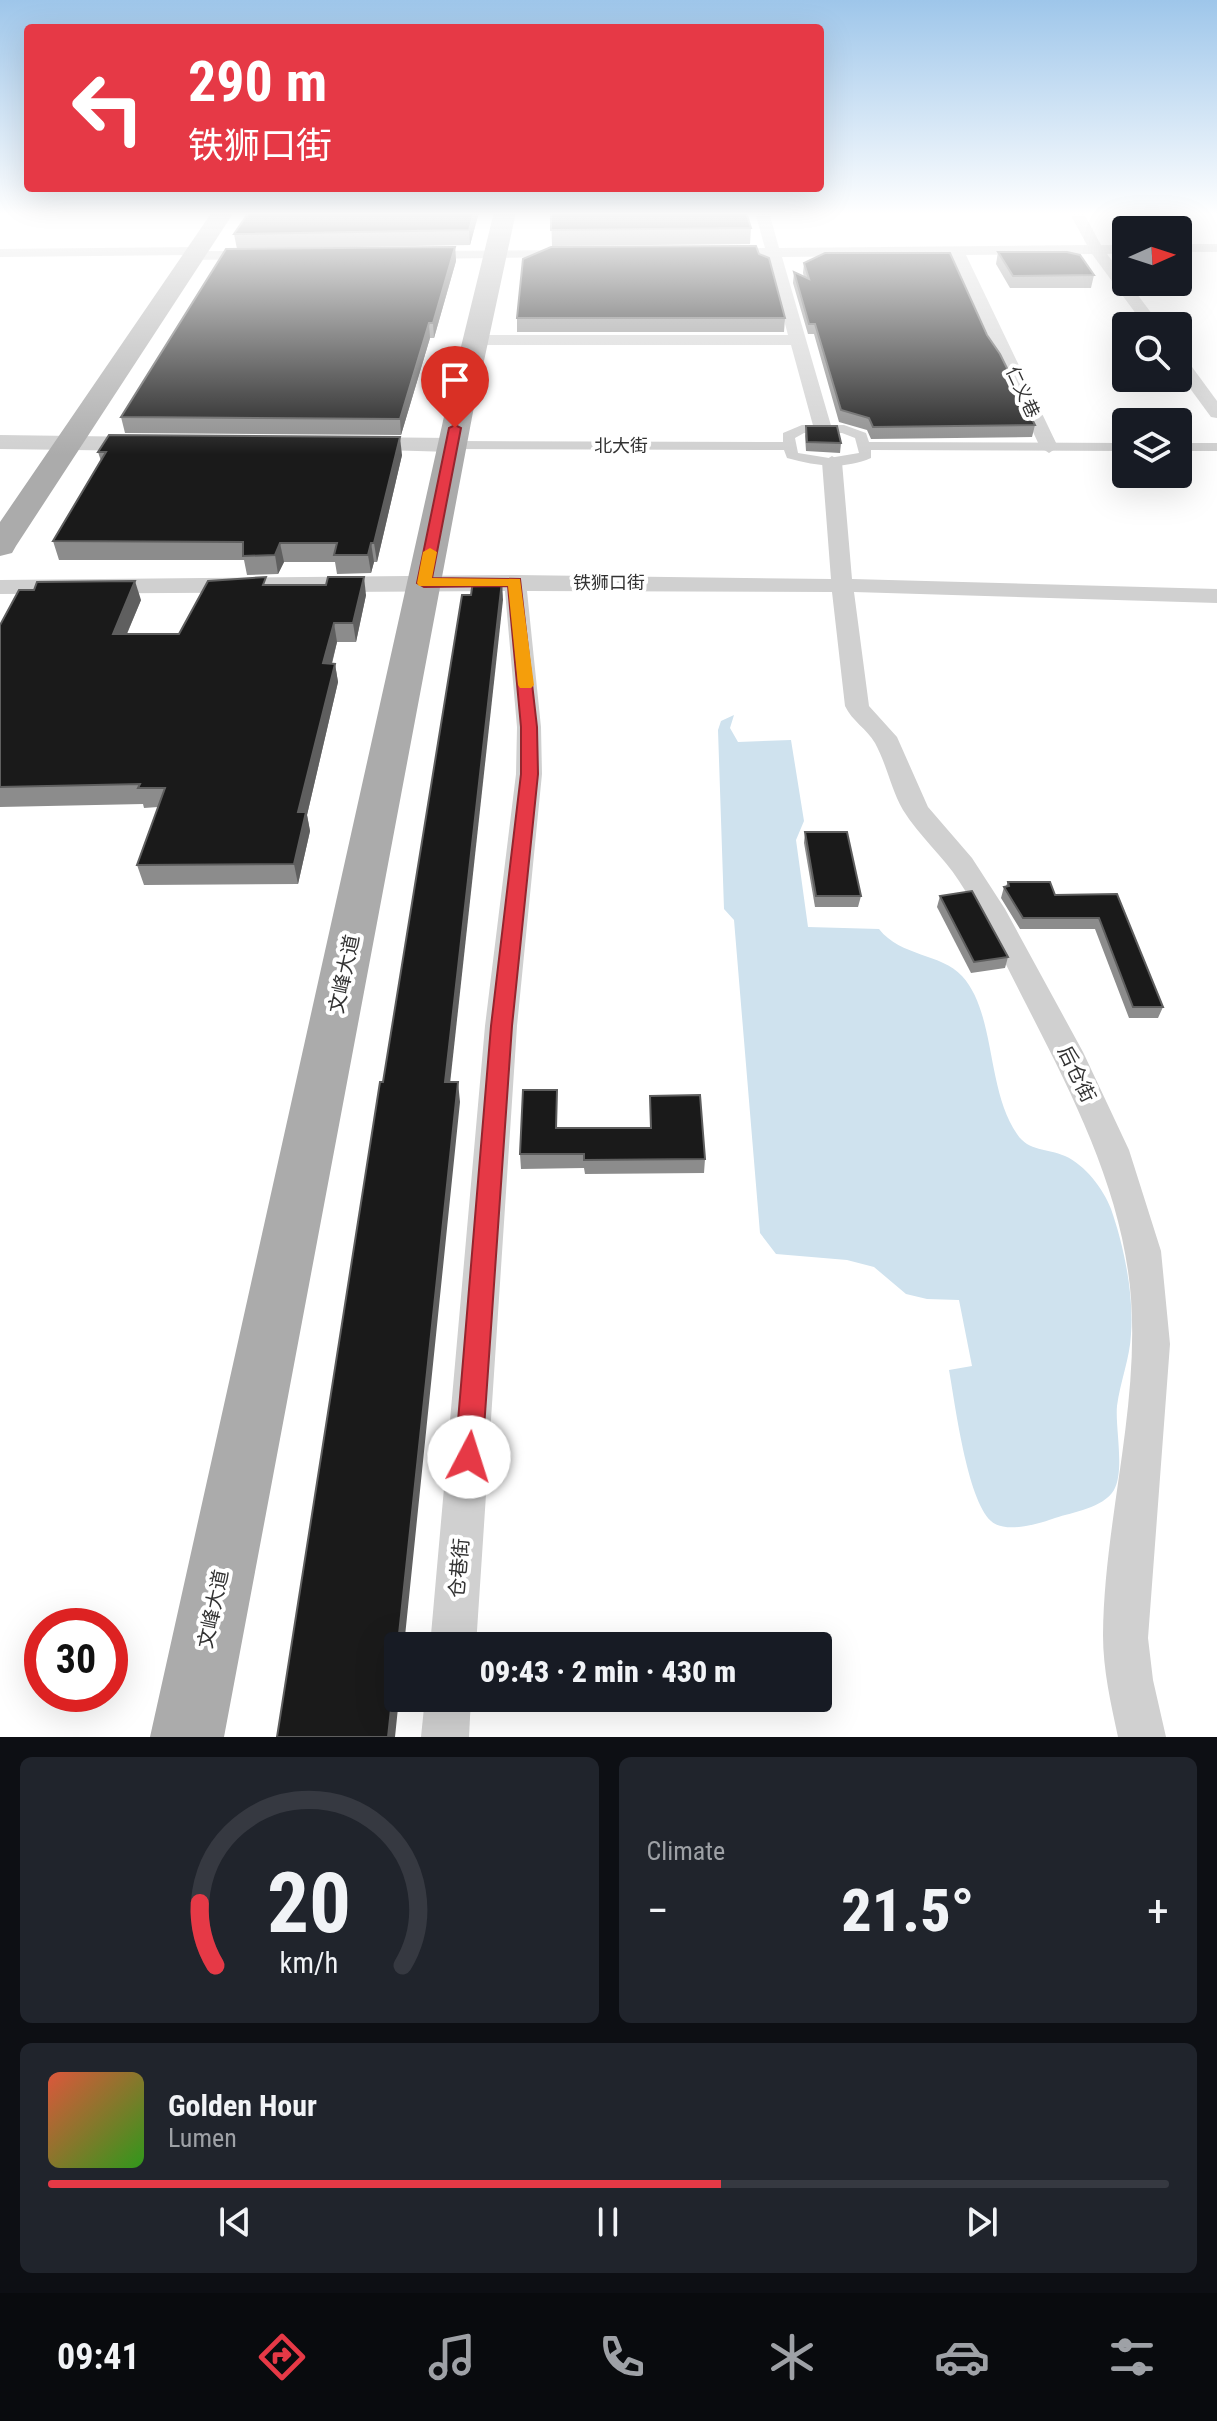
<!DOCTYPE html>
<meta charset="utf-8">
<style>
:root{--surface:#171b24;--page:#20242c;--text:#f1f3f6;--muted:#9ea1a6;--line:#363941;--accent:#e63946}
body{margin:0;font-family:"Roboto Condensed","Noto Sans SC",sans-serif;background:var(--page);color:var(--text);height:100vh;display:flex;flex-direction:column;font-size:30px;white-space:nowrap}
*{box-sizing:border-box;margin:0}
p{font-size:26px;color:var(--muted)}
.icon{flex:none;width:44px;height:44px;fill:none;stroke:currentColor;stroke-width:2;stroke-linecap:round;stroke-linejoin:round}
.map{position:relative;height:1737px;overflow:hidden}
.panel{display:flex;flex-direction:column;gap:20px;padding:20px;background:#0d0f14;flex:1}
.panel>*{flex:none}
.guide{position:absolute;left:24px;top:24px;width:800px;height:168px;border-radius:8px;box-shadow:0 8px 32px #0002;background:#e63946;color:#fff;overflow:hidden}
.needle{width:52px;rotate:87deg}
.tools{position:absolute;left:1112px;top:216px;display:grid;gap:16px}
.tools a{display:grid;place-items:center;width:80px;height:80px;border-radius:8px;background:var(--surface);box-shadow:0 8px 32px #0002;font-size:40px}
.speed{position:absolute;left:24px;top:1608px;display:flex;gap:16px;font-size:40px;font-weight:700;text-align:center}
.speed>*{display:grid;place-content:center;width:104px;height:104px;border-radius:50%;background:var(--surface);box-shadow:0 8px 32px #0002;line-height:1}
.speed .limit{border:12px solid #d22;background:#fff;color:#111}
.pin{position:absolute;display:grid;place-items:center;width:68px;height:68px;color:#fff;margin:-82px -34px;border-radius:50% 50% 50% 0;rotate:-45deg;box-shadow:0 0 8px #0007}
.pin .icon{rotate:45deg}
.me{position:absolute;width:88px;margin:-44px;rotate:5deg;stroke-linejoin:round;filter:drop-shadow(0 0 6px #0008)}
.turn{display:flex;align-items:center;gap:28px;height:168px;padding:0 32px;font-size:36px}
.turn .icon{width:104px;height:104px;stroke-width:2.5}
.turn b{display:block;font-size:56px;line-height:68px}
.big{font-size:60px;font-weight:800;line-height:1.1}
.panel .card{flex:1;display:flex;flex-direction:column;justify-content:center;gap:12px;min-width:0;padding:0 28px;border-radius:12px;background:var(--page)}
.panel .dial{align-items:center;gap:0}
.dial svg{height:208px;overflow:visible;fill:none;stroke:var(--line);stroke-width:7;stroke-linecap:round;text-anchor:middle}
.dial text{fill:var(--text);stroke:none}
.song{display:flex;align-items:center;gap:24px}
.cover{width:96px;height:96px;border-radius:12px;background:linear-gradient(135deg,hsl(10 70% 55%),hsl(110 70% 35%))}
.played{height:8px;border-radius:4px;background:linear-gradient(90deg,var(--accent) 60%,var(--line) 60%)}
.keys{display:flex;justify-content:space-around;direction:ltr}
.heat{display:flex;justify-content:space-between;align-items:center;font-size:44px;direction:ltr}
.panel .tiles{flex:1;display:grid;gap:20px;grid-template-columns:1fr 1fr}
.card:last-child{grid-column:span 2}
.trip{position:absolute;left:384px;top:1632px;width:448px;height:80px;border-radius:8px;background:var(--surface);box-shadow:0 8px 32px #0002;font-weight:800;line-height:80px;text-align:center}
.dock{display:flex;height:128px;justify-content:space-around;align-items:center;background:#090b0e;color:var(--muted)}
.dock .icon{width:56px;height:56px}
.dock .selected{color:var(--accent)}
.dock b{font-size:36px;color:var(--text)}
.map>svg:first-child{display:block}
.water{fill:#cfe2ee}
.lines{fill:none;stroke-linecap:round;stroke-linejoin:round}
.pedestrian{fill:#d0d0d0;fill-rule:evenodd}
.minor{fill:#d0d0d0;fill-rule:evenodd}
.tertiary{fill:#d0d0d0;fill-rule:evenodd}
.primary{fill:#ababab;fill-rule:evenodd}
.wall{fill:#8c8c8c}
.shaded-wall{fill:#5f5f5f}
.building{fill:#1a1a1a;stroke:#5f5f5f;stroke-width:2}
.route{fill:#e63946;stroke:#96252e;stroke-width:2}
.slow{fill:#f59e0b}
.labels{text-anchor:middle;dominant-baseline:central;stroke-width:8;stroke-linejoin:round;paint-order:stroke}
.far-street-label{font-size:18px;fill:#333;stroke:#fff}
.street-label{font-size:20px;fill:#333;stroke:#fff}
</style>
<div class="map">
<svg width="1217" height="1737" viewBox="0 0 1217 1737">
<rect width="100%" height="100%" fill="#fff"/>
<path class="water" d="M734,715L730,728L738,742L791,740L804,821L796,840L808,927L879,929C901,957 941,953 962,976C996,1013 986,1089 1017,1134C1029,1152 1047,1148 1065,1156C1085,1165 1103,1188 1111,1209C1124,1246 1134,1295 1131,1334C1130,1358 1120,1382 1117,1406C1115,1428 1125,1470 1114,1490C1103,1508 1073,1512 1055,1518C1039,1524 1005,1534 991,1521C967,1499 955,1403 949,1370L972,1366L959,1300L927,1299L906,1294L874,1267L847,1260L776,1254L760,1233L734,920L724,909L718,730L721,721Z"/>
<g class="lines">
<g class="pedestrian">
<path d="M802,425H844L866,433L869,442L1126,443V451L871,450V458C843,470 816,466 787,458L784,450L452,449L445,445L452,441L783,442V433ZM804,433H842L855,438L859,453L829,458L798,453L795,438Z"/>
<rect x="1178" y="443" width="39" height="8"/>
</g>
<g class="minor">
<path d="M755,212H769L779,248L1087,245L1069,212H1083L1101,245H1126V253L1107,254L1161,326H1145L1092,254L966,255L1058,447L1049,453L1040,447L951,255L782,257L832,429L823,435L814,429L791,345H476L468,340L476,335H788L767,257H723L716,253L723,249L765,248Z"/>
<rect x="1178" y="244" width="39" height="8"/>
<path d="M196,247L203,251H257L264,255L257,259L193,260L186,255L0,257V249Z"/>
<path d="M569,250L574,251V257L419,259L412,255L419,251Z"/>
<path d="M1178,355L1184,356L1217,401V418L1211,417L1178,372Z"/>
<path d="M832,456L842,462L852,579L1217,589V603L854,592L869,706L897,737L928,807L972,858L1005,909L1083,1052L1129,1150L1161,1251L1170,1344L1148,1638L1153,1680L1166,1737H1118C1111,1704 1103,1670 1103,1635C1104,1522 1139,1412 1131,1298C1123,1192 1073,1096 1026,1004C1005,963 985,920 959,881C943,856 919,836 903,810C891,789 887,765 875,743C867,729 852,721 845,706L832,592L527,591L541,727L542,774L517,1026L476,1646H430L485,1026L516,774L517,727L505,591L0,594V580L515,575L831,579L822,462Z"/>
<path d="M425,1698H471L469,1737H421Z"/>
</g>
<g class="tertiary">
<path d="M0,435L148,437L156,439L159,444L156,449L148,451L0,449Z"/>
<path d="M356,437L452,438L460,440L463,445L460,450L452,452L348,449L345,444L348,439Z"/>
</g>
<g class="primary">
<path d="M212,212H234L16,546L12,553L0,556V522Z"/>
<path d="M494,212H516L473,412L224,1737H150L445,412Z"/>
</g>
</g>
<g class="wall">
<path d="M479,212L470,245L237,249L234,234Z"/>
<path d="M551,212L751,228L750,244L552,246Z"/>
<path d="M455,247L456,261L434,338H430L401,435L125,433L121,417Z"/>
<path d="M998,252L1094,275L1091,288H1010L996,264Z"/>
<path d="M759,254L785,318L784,332H517V318Z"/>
<path d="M804,263L987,335L1035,425L1032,437L871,439L867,430L839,422L814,334H808L793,283L794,272L804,277L803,273Z"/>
<path d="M806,426L841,443L840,453L806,451L805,436Z"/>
<path d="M98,452L402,455L377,562H374L371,573L337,574L335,562H284L278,574L247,575L244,560H59L53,541L101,461Z"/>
<path d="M268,585L366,595L356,642H337L332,664H335L338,682L307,815L310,831L298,884L144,885L137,865L158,807L144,808L143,804L0,807V625L141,600L127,634H179Z"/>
<path d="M805,832L861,896L858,907H815L804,843Z"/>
<path d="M1008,882L1055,895L1117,894L1163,1007L1158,1018H1129L1095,929H1020L1001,898L1004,887L1006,886Z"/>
<path d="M940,896L1008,957L1005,968L971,973L937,907Z"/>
<path d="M650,1096L705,1159L704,1173L585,1174L584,1168L521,1169L520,1154L557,1104V1128H650Z"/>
</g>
<g class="shaded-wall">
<path d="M474,212H479L470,245L469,230Z"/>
<path d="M455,247L456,261L434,338L433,323Z"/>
<path d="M429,323L430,338L401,435L400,419Z"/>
<path d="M400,437L402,455L377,562L374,543Z"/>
<path d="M280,543L284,562L278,574L275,555Z"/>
<path d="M371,543L374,562L371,573L368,555Z"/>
<path d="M364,577L366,595L356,642L353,623Z"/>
<path d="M135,581L141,600L119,652L113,634Z"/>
<path d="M502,581L503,600L448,1102L445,1082Z"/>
<path d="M334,623L337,642L327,682L323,663Z"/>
<path d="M335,664L338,682L307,815L310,831L298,884L294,864L298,812Z"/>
<path d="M458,1082L460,1102L404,1646H398L399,1698L395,1737H388Z"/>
</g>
<g class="building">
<path d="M249,212H474L469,230L234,234Z"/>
<path d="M551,212H746L751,228L551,230Z"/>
<path d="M756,246L759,254L769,258L785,318H517L523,259L551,247Z"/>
<path d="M455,247L433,323H429L400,419L121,417L226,249Z"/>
<path d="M998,252H1067L1080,255L1094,275L1013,276Z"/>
<path d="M825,253H950L987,335L1000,354L1035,425L873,427L869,418L841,410L815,324H809L794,272L809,279L804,263Z"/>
<path d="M806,426H837L841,443L807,442Z"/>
<path d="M109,435L400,437L374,543H371L368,555H334L337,543H280L275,555L243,556V542L53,541L106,452H98Z"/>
<path d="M266,577L263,585H326L328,577H364L353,623H334L323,663L335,664L298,812H306L294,864L137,865L165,788H138L140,784L0,787V625L19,590H34L37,582L135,581L113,634H179L208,581Z"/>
<path d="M473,581H502L445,1082H458L388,1737H277L380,1082H383L462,595H471Z"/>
<path d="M805,832H847L861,896H816Z"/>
<path d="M1008,882H1050L1055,895L1117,894L1163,1007H1133L1099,918H1023L1004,887L1009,886Z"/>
<path d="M972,891L1008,957L974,962L940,896Z"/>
<path d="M523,1090H557L556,1128H651L650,1096L700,1095L705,1159L584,1160V1154H520Z"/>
</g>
<linearGradient id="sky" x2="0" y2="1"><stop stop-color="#9ec6ea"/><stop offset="0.47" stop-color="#fff"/><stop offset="1" stop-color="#fff" stop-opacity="0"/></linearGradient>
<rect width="1217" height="455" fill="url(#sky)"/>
<path class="route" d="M455,425L461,428L432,578L520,579L537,727L538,774L512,1026L482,1457L478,1467L469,1471L459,1467L455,1457L491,1026L521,774V727L508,586L424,587L417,583L449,428Z"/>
<path class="slow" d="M430,548L437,552L432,578L520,579L534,685L531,688H520L518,685L508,586H419L417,583L423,552Z"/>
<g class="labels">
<g class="far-street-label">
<text transform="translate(1023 392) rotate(65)">仁义巷</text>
<text x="621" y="445">北大街</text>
<text x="609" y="582">铁狮口街</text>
</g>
<g class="street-label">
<text transform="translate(344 974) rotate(-78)">文峰大道</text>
<text transform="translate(1077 1074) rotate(64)">后仓街</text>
<text transform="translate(459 1568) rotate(-85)">仓巷街</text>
<text transform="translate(213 1609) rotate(-78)">文峰大道</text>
</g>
</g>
</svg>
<div class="tools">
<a><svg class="needle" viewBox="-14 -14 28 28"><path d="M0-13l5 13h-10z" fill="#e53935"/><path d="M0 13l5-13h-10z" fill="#9ea1a6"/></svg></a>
<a><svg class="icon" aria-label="search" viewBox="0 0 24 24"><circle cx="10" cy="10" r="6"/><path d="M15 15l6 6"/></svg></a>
<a><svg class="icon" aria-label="layers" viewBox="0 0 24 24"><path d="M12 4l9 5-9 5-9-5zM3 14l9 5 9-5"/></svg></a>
</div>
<div class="speed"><div class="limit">30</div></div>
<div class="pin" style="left:455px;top:428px;background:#d93025"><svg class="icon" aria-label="arrive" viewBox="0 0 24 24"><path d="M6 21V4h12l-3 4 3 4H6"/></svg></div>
<svg class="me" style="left:469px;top:1457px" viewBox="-20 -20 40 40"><circle r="19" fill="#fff"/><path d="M0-13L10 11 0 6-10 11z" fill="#e63946"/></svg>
<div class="trip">09:43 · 2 min · 430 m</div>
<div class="guide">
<div class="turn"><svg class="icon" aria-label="left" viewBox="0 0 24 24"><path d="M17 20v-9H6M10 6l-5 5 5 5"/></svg><div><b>290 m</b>铁狮口街</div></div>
</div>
</div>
<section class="panel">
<div class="tiles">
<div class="card dial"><svg viewBox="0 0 100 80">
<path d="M14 69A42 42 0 1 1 86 69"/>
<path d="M14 69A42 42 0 0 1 8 45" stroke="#e63946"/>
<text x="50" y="56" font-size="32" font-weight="700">20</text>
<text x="50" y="72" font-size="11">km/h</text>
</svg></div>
<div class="card"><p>Climate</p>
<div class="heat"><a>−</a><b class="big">21.5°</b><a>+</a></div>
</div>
<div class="card">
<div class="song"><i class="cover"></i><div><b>Golden Hour</b><p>Lumen</p></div></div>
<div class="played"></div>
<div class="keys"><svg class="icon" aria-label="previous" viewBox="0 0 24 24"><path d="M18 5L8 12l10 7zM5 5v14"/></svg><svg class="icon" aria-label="pause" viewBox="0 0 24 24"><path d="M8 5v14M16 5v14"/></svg><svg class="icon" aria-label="next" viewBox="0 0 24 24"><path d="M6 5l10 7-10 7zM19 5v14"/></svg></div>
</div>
</div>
</section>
<nav class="dock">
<b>09:41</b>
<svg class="icon selected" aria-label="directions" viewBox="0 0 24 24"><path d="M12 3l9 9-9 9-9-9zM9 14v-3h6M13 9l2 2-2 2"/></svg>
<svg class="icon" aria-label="music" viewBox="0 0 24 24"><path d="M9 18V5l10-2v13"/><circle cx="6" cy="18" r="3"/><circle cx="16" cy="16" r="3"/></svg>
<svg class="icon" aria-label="phone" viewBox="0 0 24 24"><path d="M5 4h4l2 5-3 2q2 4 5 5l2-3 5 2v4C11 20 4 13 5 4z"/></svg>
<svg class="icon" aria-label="climate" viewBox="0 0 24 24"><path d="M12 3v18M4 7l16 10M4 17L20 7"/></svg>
<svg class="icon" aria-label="car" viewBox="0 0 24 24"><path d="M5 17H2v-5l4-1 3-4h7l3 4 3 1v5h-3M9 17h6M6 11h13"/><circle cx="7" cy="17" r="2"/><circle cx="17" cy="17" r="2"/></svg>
<svg class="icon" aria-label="filters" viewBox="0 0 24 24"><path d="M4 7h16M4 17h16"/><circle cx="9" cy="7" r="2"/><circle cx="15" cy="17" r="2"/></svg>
</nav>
